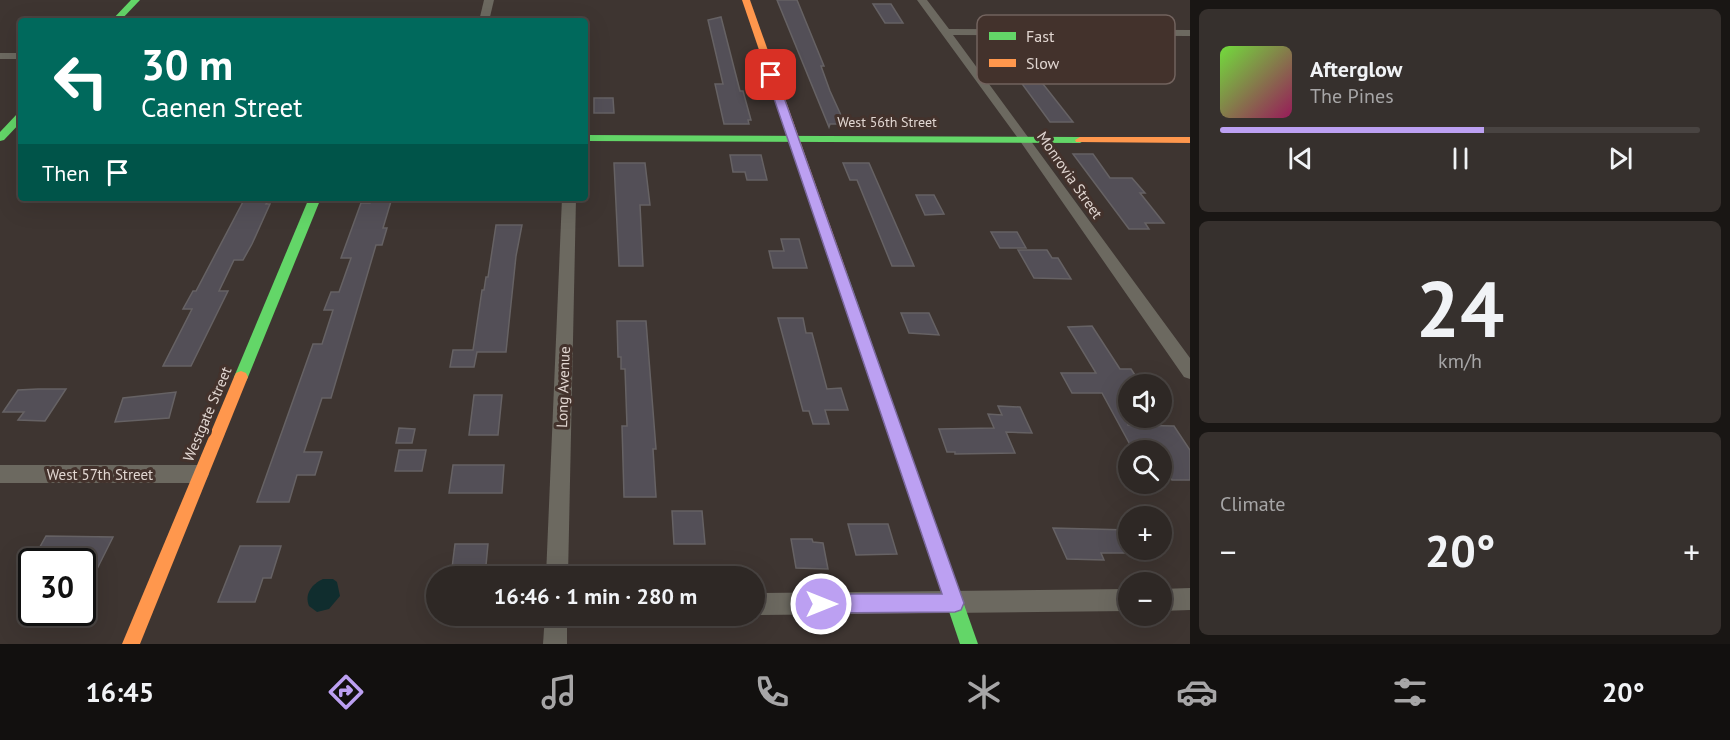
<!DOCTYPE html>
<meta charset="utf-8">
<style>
:root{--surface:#2e2825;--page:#36302d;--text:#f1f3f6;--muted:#a7a6a7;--line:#494442;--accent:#bca0f2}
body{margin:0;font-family:"PT Sans",sans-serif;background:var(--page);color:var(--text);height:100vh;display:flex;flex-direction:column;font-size:22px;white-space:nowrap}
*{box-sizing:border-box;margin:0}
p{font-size:20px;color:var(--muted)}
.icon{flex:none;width:33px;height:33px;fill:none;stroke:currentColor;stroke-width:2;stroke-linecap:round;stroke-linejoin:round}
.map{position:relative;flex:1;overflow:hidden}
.side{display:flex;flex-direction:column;gap:9px;padding:9px;background:#191614;width:540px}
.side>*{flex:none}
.top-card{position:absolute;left:18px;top:18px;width:570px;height:183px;border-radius:6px;box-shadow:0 6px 24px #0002,0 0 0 2px var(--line);background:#00695c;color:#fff;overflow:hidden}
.buttons{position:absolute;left:1118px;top:374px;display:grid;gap:12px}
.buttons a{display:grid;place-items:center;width:54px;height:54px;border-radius:50%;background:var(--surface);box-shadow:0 6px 24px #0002,0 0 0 2px var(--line);font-size:30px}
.speed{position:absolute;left:18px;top:548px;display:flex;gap:12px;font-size:30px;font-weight:700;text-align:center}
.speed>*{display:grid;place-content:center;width:78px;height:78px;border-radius:50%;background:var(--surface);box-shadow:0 6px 24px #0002,0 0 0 2px var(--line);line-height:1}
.speed .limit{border:3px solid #111;border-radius:9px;background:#fff;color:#111}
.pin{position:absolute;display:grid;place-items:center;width:51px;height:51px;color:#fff;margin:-26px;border-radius:12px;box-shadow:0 3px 9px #0006}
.me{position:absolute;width:66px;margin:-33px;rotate:90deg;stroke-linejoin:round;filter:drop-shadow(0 0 4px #0008)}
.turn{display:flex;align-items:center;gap:21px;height:126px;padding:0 24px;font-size:27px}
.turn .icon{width:78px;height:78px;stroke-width:2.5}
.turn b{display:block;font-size:42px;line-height:51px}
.then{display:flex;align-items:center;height:57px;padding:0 24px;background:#0003;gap:12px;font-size:22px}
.big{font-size:45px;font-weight:700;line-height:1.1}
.side .tile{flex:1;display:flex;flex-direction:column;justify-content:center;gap:9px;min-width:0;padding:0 21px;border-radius:9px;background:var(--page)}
.side .dial{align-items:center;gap:0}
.dial b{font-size:78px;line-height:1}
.song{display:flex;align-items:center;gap:18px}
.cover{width:72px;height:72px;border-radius:9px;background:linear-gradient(135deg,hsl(100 70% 55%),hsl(330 70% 35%))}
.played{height:6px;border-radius:3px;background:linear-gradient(90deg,var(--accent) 55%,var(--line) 55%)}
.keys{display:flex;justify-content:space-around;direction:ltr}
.heat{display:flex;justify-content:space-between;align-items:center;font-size:33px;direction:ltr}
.trip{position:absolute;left:426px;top:566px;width:339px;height:60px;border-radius:30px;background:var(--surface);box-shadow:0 6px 24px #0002,0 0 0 2px var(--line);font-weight:700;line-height:60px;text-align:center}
.menu{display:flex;height:96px;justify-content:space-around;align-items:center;background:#12100f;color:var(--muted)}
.menu .icon{width:42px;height:42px}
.menu .active{color:var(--accent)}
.menu b{font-size:27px;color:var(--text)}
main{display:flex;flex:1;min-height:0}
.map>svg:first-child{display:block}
.water{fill:#102d2e}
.building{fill:#534f57;stroke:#666264;stroke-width:1.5}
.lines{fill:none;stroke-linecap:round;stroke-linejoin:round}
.street{fill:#6c6960;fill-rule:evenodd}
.fast{fill:#63d668;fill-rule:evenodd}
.slow{fill:#ff974d;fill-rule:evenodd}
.route{fill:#bca0f2;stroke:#7a689d;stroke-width:1.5}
.labels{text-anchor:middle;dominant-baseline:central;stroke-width:6;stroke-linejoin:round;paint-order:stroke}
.far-street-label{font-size:14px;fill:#e1d6d1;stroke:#43322c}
.street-label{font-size:15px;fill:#e1d6d1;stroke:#43322c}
.key{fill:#43322c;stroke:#72635e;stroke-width:1.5}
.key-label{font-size:16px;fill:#e1d6d1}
</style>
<main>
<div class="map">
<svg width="1190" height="644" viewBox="0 0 1190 644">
<rect width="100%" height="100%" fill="#3e3531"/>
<path class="water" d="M323,579H333L337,582L340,596L329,609L317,612L309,606C304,594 312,584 323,579Z"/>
<g class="building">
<path d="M777,0H797L824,66H821L830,91L845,124H830L829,127Z"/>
<path d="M873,4H891L903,23H885Z"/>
<path d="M721,17L740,91H743L751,120H748L749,124H724L715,84H723L708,20Z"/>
<path d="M1012,70H1032L1073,122H1050Z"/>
<path d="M594,98H613L614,113H594Z"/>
<path d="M1073,154H1093L1110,178H1132L1145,193H1140L1164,223H1145L1149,229H1129Z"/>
<path d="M730,155H761L767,180H747L745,172H733Z"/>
<path d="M614,163H645L650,205H640L643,266H619Z"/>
<path d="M843,163H869L914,266H892L857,180H850Z"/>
<path d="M916,195H934L944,214L925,215Z"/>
<path d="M245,198H270L266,204H270L252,244L243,260H234L219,291H228L191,366H163L192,309H183L193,291H196Z"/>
<path d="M371,198H392L383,228H387L382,245H376L331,398H322L304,452H322L315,475H297L289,502H257L313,344H322L333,310H324L331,292H339L351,258H341L361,203H370Z"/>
<path d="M496,225H522L516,256L506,352H477L474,367H450L453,350H473L482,290H484L486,277H488Z"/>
<path d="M991,232H1017L1026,248H1000Z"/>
<path d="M781,239H799L807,268H773L769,251H784Z"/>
<path d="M1018,250H1047L1052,258H1058L1071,279L1034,278Z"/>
<path d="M901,313H929L939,335L909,333Z"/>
<path d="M778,318H803L806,333H812L827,389L841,388L848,410H825L829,424H813L809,411H803Z"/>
<path d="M617,321H646L656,449H653L656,497H624L622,426H627L625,369H621V357H618Z"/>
<path d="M1092,326L1120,369H1131L1141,384H1128V425L1174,426L1190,450V480H1172L1161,461V450H1133L1102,393H1072L1061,373H1096L1068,327Z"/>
<path d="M38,389H66L45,421L18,420L24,412H3L18,390Z"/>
<path d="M176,392L169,418L115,422L123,398Z"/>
<path d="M474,395H502L498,435H469Z"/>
<path d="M998,406L1020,407L1032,433L1006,432L1015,453L955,454V452H947L939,429L994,428L988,414L1002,415Z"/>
<path d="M399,428L415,429L412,443H396Z"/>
<path d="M399,450H426L422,471H395Z"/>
<path d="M453,465H504L502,493H449Z"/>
<path d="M672,511H702L705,544H674Z"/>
<path d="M848,524H888L897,554L856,555Z"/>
<path d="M1053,528L1128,530V553H1101L1104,560L1067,559Z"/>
<path d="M46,536L113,537L82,599V561H32Z"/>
<path d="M791,539H812L813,542L823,543L828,569L796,568Z"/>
<path d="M455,544H488L485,576H451Z"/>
<path d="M240,546H281L271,578H263L255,602H218Z"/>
</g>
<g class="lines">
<g class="street">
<path d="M484,0H494L489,21H479Z"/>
<path d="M917,0H927L949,29L1190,30V36L953,35L1190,358V379L1184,377L1020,141Z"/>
<rect x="0" y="53" width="21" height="6"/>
<path d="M562,198H576L568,576H546Z"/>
<path d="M0,465H199L206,468L209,474L206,480L199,483H0Z"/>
<path d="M1190,588V610L1161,611V589Z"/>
<path d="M1128,589V611L754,615V593Z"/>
<path d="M545,615H567V644H543Z"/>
</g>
<g class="fast">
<path d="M131,0H140L120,21H111Z"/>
<path d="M21,113V122L4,140L0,141V132L17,114Z"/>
<path d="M585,135L1080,137L1085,140L1080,143L585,141Z"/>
<path d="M309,198H321L248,377L246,381L241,383L236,381L234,377Z"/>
<path d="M841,268L847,273L978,644H960L835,273Z"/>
</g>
<g class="slow">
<path d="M742,0H750L847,273L845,276H837L835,273Z"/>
<path d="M1080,137H1190V143L1076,142L1075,140Z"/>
<path d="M241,371L246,373L248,377L140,644H122L234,377L236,373Z"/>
</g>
</g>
<path class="route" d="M768,73L776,75L964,603L961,610L955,612L821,613L815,610L812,604L815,597L821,594H942L766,75Z"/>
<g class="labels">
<g class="far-street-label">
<text x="887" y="122">West 56th Street</text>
</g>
<g class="street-label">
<text transform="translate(1070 175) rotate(55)">Monrovia Street</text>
<text transform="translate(563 387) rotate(-88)">Long Avenue</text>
<text transform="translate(207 414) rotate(-67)">Westgate Street</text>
<text x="100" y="474">West 57th Street</text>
</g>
</g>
<rect x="977" y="15" width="198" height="69" rx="9" class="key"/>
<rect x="989" y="32" width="27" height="8" fill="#63d668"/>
<rect x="989" y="59" width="27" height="8" fill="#ff974d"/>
<g class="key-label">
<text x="1026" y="42">Fast</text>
<text x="1026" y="69">Slow</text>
</g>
</svg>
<div class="buttons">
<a><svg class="icon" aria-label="sound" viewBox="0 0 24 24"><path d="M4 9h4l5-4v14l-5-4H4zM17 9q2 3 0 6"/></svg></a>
<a><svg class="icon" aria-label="search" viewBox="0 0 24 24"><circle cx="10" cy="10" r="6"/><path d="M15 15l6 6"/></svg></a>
<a>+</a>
<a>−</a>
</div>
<div class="speed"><div class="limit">30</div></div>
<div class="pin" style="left:771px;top:75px;background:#d93025"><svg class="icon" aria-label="arrive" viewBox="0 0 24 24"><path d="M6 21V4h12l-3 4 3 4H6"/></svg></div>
<svg class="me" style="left:821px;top:604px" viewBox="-20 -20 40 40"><circle r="17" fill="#bca0f2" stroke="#fff" stroke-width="3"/><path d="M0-11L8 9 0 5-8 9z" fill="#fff"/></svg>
<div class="trip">16:46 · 1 min · 280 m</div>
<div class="top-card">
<div class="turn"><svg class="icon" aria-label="left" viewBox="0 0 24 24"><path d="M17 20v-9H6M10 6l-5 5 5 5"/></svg><div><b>30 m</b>Caenen Street</div></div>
<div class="then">Then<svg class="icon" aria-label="arrive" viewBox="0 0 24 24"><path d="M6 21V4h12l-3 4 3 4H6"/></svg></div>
</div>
</div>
<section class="side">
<div class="tile">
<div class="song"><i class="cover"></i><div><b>Afterglow</b><p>The Pines</p></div></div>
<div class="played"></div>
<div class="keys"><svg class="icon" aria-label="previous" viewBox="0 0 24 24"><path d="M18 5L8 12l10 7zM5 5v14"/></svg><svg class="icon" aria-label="pause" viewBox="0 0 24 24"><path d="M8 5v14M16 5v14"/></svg><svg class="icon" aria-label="next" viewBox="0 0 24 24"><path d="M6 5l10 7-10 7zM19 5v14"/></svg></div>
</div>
<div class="tile dial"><b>24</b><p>km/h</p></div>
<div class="tile"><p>Climate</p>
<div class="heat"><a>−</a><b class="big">20°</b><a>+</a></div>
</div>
</section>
</main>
<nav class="menu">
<b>16:45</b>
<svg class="icon active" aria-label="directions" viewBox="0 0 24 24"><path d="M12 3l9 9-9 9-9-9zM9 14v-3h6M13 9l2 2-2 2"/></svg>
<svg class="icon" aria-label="music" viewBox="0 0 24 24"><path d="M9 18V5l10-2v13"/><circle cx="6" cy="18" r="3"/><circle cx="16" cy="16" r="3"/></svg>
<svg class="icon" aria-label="phone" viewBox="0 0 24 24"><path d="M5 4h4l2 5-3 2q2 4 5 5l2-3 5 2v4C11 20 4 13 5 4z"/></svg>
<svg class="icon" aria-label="climate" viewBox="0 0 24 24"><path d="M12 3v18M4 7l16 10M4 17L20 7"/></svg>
<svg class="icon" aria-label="car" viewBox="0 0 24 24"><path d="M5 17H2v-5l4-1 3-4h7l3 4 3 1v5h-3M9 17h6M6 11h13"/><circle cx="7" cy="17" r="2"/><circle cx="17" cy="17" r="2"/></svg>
<svg class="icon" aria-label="filters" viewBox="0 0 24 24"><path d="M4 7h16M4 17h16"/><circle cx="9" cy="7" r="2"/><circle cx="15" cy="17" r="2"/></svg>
<b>20°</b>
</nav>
